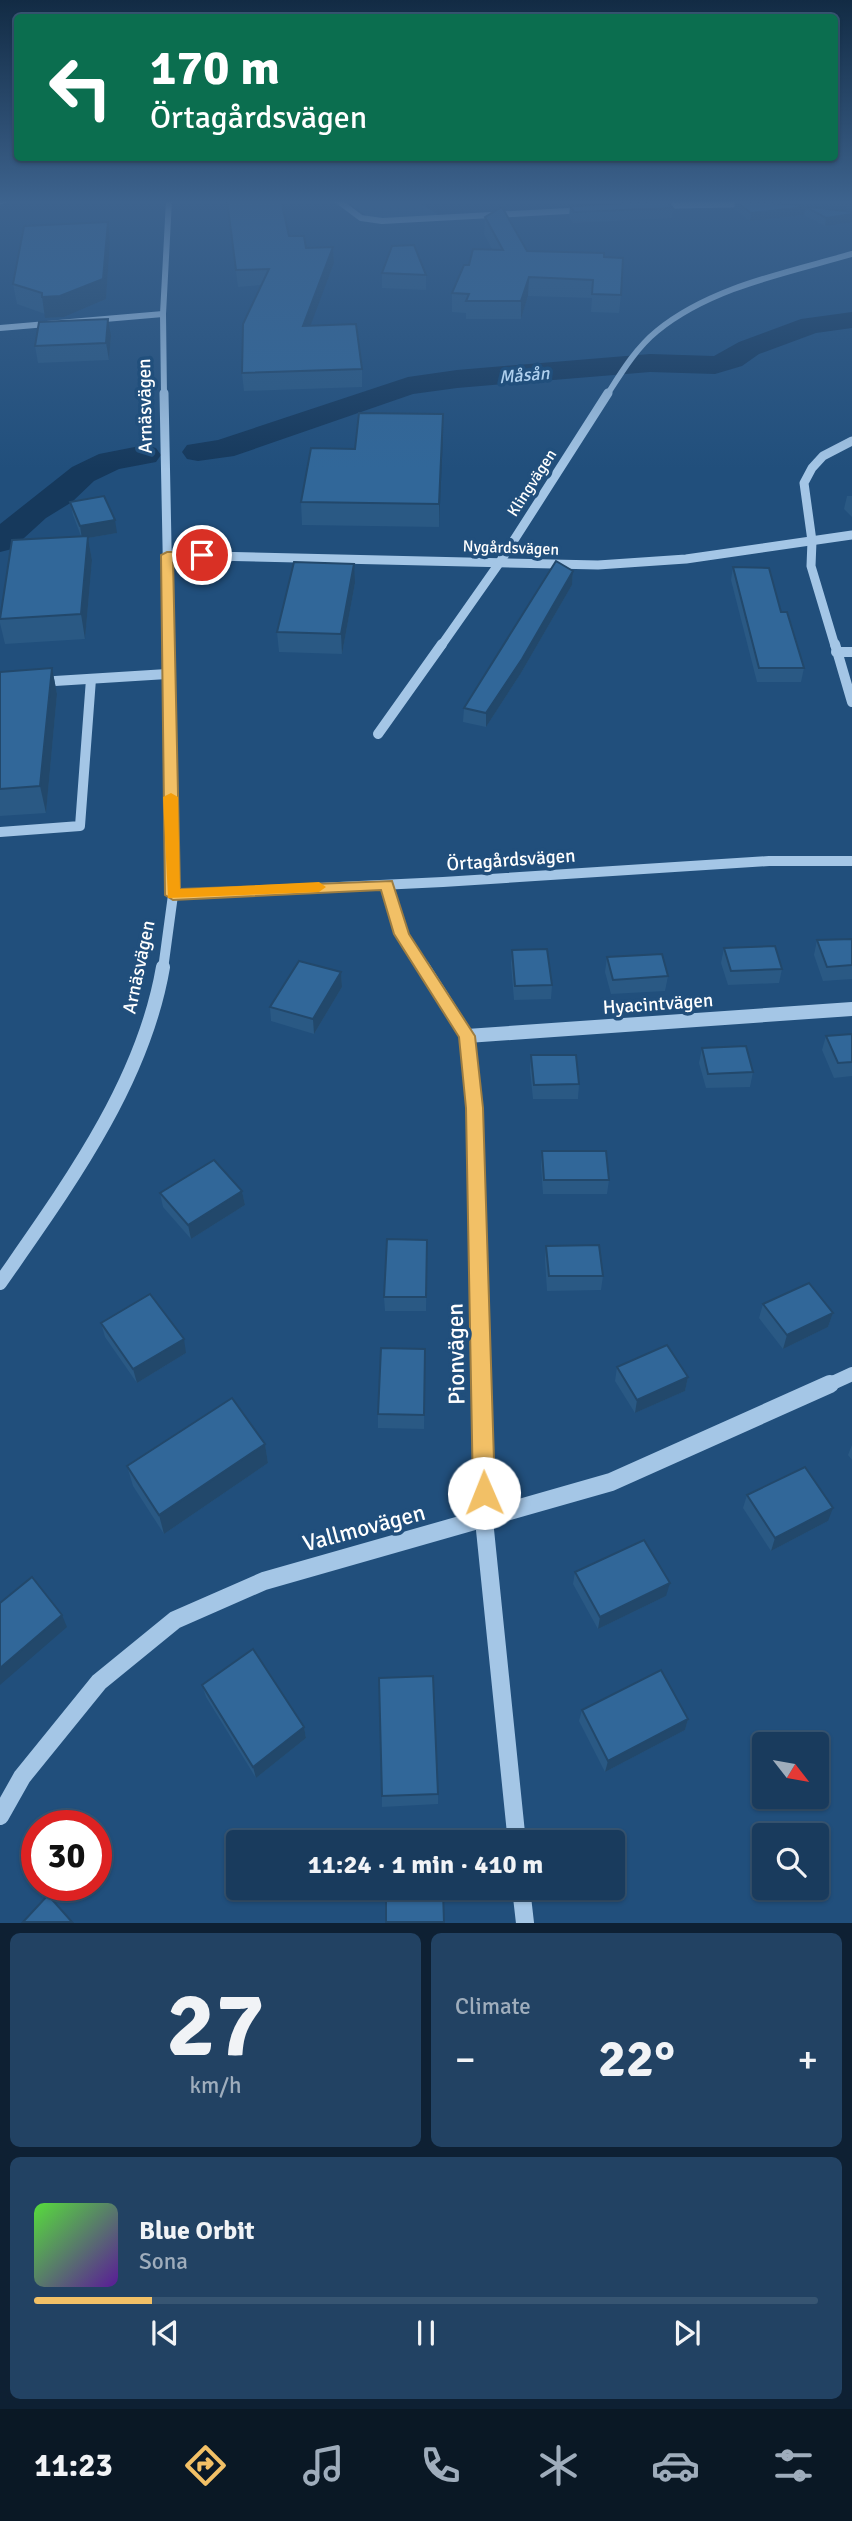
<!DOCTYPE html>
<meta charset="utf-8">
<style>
:root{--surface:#193b5d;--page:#224263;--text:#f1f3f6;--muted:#9fadbc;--line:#375572;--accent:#f2c066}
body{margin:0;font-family:Signika,sans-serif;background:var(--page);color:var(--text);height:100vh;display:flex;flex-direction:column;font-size:26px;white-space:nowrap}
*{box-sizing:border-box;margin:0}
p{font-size:23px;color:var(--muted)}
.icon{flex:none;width:38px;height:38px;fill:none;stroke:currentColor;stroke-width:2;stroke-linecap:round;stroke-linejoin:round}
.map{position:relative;height:1923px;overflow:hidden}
.panel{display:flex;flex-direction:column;gap:10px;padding:10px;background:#0e2033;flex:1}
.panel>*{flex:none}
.top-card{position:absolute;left:14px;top:14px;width:824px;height:147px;border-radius:7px;box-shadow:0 2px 5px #0004,0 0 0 2px var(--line);background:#0b6e4f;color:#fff;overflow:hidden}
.needle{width:46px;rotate:121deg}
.controls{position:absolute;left:752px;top:1732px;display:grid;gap:14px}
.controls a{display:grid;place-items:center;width:77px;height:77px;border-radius:7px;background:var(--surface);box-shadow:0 2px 5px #0004,0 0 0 2px var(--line);font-size:35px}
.speed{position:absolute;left:21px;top:1810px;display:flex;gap:14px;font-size:35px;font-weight:700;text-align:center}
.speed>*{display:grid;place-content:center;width:91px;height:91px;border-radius:50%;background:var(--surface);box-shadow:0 2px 5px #0004,0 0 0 2px var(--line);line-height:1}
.speed .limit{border:10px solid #d22;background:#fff;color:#111}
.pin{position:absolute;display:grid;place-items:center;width:60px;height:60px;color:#fff;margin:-30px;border:4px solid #fff;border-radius:50%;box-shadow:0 2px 7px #0007}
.me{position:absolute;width:77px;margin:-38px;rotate:359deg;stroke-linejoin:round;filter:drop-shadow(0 0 5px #0008)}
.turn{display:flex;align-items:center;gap:24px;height:147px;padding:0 21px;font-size:32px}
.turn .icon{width:91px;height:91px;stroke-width:2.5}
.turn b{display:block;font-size:49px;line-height:60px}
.big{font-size:52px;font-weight:700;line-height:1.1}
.panel .card{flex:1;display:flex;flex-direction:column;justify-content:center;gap:10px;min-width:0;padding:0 24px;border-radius:10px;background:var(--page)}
.panel .dial{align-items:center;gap:0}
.dial b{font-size:91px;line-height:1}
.song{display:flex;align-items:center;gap:21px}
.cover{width:84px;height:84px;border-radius:10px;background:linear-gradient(135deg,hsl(110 70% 55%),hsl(270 70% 35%))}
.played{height:7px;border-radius:4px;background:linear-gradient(90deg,var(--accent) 15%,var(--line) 15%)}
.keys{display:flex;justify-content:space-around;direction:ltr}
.heat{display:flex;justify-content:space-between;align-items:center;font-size:38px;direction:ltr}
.panel .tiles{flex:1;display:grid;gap:10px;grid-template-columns:1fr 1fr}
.card:last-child{grid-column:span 2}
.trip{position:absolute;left:226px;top:1830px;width:399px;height:70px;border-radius:7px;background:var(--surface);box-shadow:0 2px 5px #0004,0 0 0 2px var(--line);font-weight:700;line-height:70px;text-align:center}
.menu{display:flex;height:112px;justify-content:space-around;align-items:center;background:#0a1825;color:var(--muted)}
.menu .icon{width:49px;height:49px}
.menu .on{color:var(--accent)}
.menu b{font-size:32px;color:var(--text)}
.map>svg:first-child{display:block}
.green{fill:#2b6294}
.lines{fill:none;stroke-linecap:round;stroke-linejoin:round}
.river{fill:#16395c;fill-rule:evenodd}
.minor-far4{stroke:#a4c6e6;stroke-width:6}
.minor-far3{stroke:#a4c6e6;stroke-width:9}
.minor-far2{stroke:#a4c6e6;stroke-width:10}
.minor-far1{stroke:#a4c6e6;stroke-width:14}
.minor{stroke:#a4c6e6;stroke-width:18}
.rail-casing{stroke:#fff;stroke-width:4.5}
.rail{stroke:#214f7c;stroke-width:2.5;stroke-dasharray:9;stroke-linecap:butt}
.wall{fill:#2a5984}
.shaded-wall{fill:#22486b}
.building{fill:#316799;stroke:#22486b;stroke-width:2}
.route{fill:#f2c066;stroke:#9d7d42;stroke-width:2}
.slow{fill:#f59e0b}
.labels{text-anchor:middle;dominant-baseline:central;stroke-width:7;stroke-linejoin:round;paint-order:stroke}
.far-street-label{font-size:16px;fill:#fff;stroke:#214f7c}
.far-water-label{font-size:18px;font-style:italic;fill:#afd0ee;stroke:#214f7c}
.street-label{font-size:19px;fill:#fff;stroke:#214f7c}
.near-street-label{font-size:23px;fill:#fff;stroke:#214f7c}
</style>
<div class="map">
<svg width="852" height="1923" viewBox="0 0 852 1923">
<rect width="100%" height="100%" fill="#214f7c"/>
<path class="green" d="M362,200H415L440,216L379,218L368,217L351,204Z"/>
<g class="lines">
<g class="river">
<path d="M852,312V328L816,333L759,354L742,366L715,374L650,372L457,388L413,394L234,456L198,461L187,459L182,452L187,445L218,440L408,377L457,370L650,354L714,356L739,342L801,319Z"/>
<path d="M145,445L156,448L161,455L156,462L119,469L94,481L72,502L46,518L12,549L0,552V524L72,467L99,454Z"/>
</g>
<g class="minor-far4">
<path d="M337,200L361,218L382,221L586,210"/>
<path d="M653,206L751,204"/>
<path d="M0,328L163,314"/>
<path d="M164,395L163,314L169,200"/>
<path d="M607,395C621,373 636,348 657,331C711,287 786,273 852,254"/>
</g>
<g class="minor-far3">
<path d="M164,393L169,646"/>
<path d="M167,555L598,565L686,559L852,535"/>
<path d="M441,646L500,562L608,393"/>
<path d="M835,646L811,566L812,541L804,483L812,468L823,456L852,441"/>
</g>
<g class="minor-far2">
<path d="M835,644L852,702"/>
<path d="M836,652H852"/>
<path d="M39,682L167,674"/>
<path d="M378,734L442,644"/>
<path d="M0,832L80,826L91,679"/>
<path d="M387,885L402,934L424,969"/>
<path d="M173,895L443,882L769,861H852"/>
<path d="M163,969L173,895L169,644"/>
</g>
<g class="minor-far1">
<path d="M423,967L467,1036L475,1108L481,1386"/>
<path d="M467,1036L852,1009"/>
<path d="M0,1283C66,1188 143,1084 163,967"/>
<path d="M826,1386L852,1374"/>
</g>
<g class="minor">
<path d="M481,1384L484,1520L517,1843"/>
<path d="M0,1816L22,1777L99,1682L175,1620L264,1581L611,1482L830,1384"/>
<path d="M521,1888L525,1923"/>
</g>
<g class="rail-casing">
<path id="rail" d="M0,202L6,200"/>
</g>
<use href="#rail" class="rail"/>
</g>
<g class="wall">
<path d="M227,200L289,236L306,248L333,247L334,263L310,326L362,369V387L244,391L242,373L261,285L238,287Z"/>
<path d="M559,200H655L562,206Z"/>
<path d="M777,200H852V208L787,200Z"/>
<path d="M735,201L852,212L825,226L804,215L750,221L734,209Z"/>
<path d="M570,206L673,208L672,218L573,223L569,217Z"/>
<path d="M485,217L527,251L604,257L621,295L619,313L591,312L592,298L528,296L521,319H466V313L452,312V293L492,249L484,234Z"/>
<path d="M108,222L110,242L106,299L64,317L45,318V314L17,304L13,284Z"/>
<path d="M382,273L426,275V290L382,288Z"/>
<path d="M111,336L109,360L38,363L35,346Z"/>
<path d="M443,414L439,527L302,525L301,502L355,449Z"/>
<path d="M847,496H852V517L844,509Z"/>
<path d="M70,502L117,533L88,538L92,560L85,639L5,644L0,623V613L81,536L73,515Z"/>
<path d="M733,567L781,612L804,668L801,682H757L731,580Z"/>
<path d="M573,571L572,585L521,673L486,727L463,722L464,708Z"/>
<path d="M355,583L342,654L279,652L277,632Z"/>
<path d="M52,668L57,694L46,813L0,816V672Z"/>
<path d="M852,939V979L823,981L814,955L817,940Z"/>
<path d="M724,948L782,969L779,983L728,985L721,963Z"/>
<path d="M512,950L552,985L551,999L514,1000L511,964Z"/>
<path d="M607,957L668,976L665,991L611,994L605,972Z"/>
<path d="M341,972L342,987L314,1034L271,1021L270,1007Z"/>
<path d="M852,1034V1076L834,1078L822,1050L826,1036Z"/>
<path d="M702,1048L753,1072L750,1087L706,1088L699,1063Z"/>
<path d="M531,1055L579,1084L578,1099H533L530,1070Z"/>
<path d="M542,1151L609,1180L607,1194H543L541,1165Z"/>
<path d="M242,1191L245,1205L191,1239L163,1207L160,1193Z"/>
<path d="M427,1240L426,1311H385L384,1297Z"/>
<path d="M546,1246L603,1276L601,1290L547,1291L545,1260Z"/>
<path d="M763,1304L833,1313L828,1327L783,1349L759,1318Z"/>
<path d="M101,1323L186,1353L137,1383L105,1337Z"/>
<path d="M425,1349L424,1429L378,1428V1414Z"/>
<path d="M617,1367L688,1377L685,1391L635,1413L615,1381Z"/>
<path d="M265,1444L268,1463L164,1534L133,1486L127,1466Z"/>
<path d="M852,1445V1460L848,1455Z"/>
<path d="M747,1495L828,1521L771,1551L743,1508Z"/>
<path d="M575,1572L666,1596L598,1629L573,1584Z"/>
<path d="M202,1685L304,1727L306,1738L256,1778L206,1697Z"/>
<path d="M582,1710L688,1719L685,1730L605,1772L579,1721Z"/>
<path d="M438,1794V1804L382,1807V1796Z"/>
</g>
<g class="shaded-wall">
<path d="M806,207L804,215L750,221L751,213Z"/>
<path d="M852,214V222L825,226L826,218Z"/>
<path d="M108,222L110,242L106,299L64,317L45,318L42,297Z"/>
<path d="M333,247L334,263L304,343L303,326Z"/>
<path d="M529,277L528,296L521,319V301Z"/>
<path d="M108,319L111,336L109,360L106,343Z"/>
<path d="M443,414V436L439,527V504Z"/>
<path d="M115,520L117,533L88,538L92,560L85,639L81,614L82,539L80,526Z"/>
<path d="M354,564L355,583L342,654L341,634Z"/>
<path d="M573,571L572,585L521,673L486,727V713Z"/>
<path d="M52,668L57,694L46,813L40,786Z"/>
<path d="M341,972L342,987L314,1034L313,1019Z"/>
<path d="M242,1191L245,1205L191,1239L188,1225Z"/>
<path d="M833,1313L828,1327L783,1349L787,1335Z"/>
<path d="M184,1339L186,1353L137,1383L133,1369Z"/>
<path d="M688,1377L685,1391L635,1413L637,1400Z"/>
<path d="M265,1444L268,1463L164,1534L159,1515Z"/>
<path d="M833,1508L828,1521L771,1551L775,1538Z"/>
<path d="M670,1583L666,1596L598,1629L600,1617Z"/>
<path d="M62,1615L67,1627L0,1685V1668Z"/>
<path d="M688,1719L685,1730L605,1772L608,1761Z"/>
<path d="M304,1727L306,1738L256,1778L253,1767Z"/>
</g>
<g class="building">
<path d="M227,200H281L289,236H304L306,248L333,247L303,326L356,324L362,369L242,373L243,324L269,269L236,270Z"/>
<path d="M667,201L673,208L574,212L570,206Z"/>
<path d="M735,201L787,204L852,212V214L826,218L806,207L751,213Z"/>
<path d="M502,207L527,251L604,253V257L623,258L621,295L592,294L593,280L529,277L521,301H466L469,294L452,293L464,265H469L473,249L503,250L485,217Z"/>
<path d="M108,222L103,279L60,296L42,297V293L13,284L24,226Z"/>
<path d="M414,245L426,275L382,273L392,246Z"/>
<path d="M108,319L106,343L35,346L39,322Z"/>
<path d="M359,413L443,414L439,504L301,502L311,448L355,449Z"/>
<path d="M104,496L115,520L80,526L70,502Z"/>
<path d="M88,536L81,614L0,619L12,540Z"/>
<path d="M556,561L573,571L522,659L486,713L464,708Z"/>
<path d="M294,562L354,564L341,634L277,632Z"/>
<path d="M733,567L769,568L781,612H787L804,668H759Z"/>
<path d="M52,668L40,786L0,789V672Z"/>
<path d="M852,939V965L827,967L817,940Z"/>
<path d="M775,946L782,969L731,971L724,948Z"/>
<path d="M547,949L552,985L515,986L512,950Z"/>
<path d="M662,954L668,976L613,980L607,957Z"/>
<path d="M299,961L341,972L313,1019L270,1007Z"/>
<path d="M852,1034V1062L838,1063L826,1036Z"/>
<path d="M746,1046L753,1072L708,1074L702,1048Z"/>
<path d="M531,1055H576L579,1084L534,1085Z"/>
<path d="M542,1151H606L609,1180H544Z"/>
<path d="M214,1160L242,1191L188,1225L160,1193Z"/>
<path d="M387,1239L427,1240L426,1297H384Z"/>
<path d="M599,1245L603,1276H549L546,1246Z"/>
<path d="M809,1283L833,1313L787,1335L763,1304Z"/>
<path d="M150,1294L184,1339L133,1369L101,1323Z"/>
<path d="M667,1345L688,1377L637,1400L617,1367Z"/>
<path d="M381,1348L425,1349L424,1415L378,1414Z"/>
<path d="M232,1398L265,1444L159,1515L127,1466Z"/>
<path d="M805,1467L833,1508L775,1538L747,1495Z"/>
<path d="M644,1540L670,1583L600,1617L575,1572Z"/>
<path d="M32,1577L62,1615L0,1668V1603Z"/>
<path d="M253,1649L304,1727L253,1767L202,1685Z"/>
<path d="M661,1670L688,1719L608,1761L582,1710Z"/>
<path d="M433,1676L438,1794L382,1796L379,1678Z"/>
<path d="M443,1892L444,1922H386V1895Z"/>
<path d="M48,1895L72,1922H23Z"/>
</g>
<linearGradient id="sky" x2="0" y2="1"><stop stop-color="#122b44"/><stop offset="0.43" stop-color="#3d638e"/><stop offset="1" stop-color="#3d638e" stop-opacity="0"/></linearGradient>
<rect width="852" height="469" fill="url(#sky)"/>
<path class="route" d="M167,552H202L208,555L202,559L173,558L180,889L392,881L409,934L475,1036L483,1108L495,1493L491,1500L484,1503L476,1500L473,1493L466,1108L459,1037L394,934L381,890L173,900L165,895L161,555Z"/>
<path class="slow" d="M171,793L178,797L180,889L319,882L326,887L319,892L168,898L163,797Z"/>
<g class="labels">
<g class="far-street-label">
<text transform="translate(532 483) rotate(-57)">Klingvägen</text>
<text transform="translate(511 548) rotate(2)">Nygårdsvägen</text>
</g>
<g class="far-water-label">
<text transform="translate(524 375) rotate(-5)">Måsån</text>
</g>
<g class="street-label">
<text transform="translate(145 406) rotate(-91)">Arnäsvägen</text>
<text transform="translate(511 860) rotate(-4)">Örtagårdsvägen</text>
<text transform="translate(139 967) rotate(-78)">Arnäsvägen</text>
<text transform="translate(658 1004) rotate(-4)">Hyacintvägen</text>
</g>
<g class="near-street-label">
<text transform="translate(456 1354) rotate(-91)">Pionvägen</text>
<text transform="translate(364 1528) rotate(-15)">Vallmovägen</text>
</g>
</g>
</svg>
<div class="controls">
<a><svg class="needle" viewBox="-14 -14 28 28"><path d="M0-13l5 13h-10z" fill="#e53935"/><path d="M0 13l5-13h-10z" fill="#9fadbc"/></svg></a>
<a><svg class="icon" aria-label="search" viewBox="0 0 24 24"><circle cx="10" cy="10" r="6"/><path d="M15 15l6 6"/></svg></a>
</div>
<div class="speed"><div class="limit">30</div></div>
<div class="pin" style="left:202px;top:555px;background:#d93025"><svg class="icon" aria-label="arrive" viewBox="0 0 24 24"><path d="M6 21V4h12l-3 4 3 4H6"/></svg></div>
<svg class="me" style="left:484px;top:1493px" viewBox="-20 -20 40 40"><circle r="19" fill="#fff"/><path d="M0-13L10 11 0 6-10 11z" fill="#f2c066"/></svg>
<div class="trip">11:24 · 1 min · 410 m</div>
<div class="top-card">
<div class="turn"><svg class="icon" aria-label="left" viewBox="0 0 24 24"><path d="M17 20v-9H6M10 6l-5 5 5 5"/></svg><div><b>170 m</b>Örtagårdsvägen</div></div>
</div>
</div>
<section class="panel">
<div class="tiles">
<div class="card dial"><b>27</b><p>km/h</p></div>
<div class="card"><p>Climate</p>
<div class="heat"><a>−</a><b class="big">22°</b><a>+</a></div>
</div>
<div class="card">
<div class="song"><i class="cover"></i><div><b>Blue Orbit</b><p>Sona</p></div></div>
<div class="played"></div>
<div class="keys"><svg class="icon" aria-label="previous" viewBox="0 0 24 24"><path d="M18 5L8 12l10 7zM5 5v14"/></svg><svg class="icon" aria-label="pause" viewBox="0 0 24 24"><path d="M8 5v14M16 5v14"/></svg><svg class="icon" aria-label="next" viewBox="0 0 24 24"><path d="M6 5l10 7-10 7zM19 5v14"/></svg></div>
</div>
</div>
</section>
<nav class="menu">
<b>11:23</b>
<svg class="icon on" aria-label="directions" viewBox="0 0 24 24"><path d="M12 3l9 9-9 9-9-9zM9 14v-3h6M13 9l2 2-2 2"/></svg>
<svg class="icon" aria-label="music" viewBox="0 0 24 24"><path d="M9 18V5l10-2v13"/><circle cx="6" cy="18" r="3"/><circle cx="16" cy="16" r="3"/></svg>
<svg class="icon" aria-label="phone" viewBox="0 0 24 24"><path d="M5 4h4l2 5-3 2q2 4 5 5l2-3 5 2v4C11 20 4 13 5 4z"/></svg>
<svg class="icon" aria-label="climate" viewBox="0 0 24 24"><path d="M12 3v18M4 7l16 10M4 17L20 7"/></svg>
<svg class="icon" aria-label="car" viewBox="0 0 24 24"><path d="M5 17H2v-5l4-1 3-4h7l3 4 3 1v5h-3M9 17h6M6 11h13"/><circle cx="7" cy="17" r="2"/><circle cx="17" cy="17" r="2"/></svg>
<svg class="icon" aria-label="filters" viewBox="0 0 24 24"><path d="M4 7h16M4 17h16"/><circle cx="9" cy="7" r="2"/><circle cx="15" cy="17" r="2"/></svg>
</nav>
